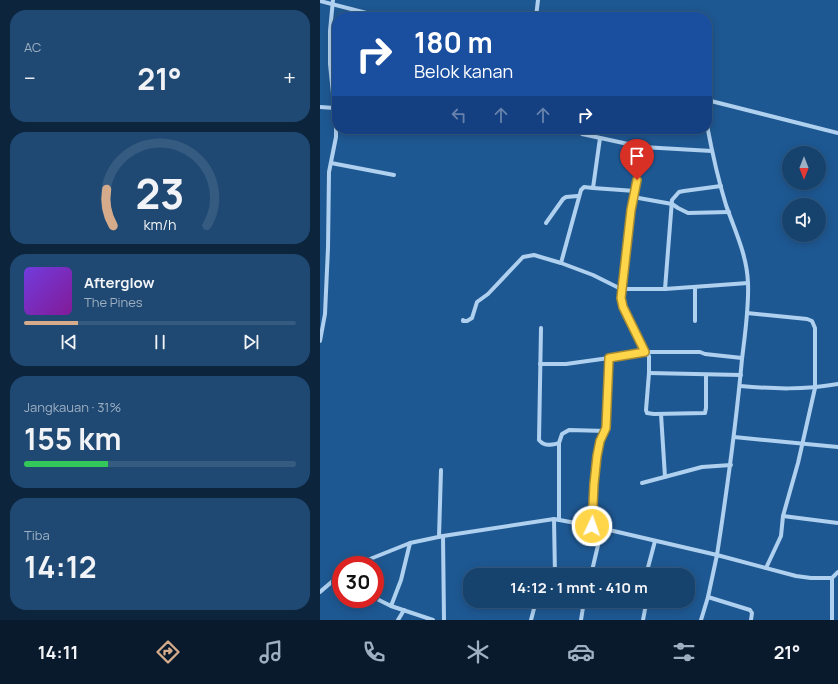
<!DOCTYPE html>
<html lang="id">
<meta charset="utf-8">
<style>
:root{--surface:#16426e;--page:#1f4973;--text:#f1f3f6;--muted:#9eb0c2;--line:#355b81;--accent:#d6ab8b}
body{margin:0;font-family:Manrope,sans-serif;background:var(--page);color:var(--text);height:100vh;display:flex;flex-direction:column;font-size:15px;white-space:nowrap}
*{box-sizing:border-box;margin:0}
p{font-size:13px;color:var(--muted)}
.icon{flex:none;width:22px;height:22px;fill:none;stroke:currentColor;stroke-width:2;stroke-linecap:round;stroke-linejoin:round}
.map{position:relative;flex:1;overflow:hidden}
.sheet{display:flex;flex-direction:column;gap:10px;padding:10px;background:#0c243c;width:320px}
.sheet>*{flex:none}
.banner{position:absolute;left:12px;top:12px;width:380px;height:122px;border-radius:16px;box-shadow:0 2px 10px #0003,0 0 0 1px var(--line);background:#1a4fa0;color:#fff;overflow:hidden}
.needle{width:26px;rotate:180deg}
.controls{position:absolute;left:462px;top:146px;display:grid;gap:8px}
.controls a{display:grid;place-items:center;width:44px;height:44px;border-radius:50%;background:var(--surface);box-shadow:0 2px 10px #0003,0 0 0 1px var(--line);font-size:20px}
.speed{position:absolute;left:12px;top:556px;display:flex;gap:8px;font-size:20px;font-weight:700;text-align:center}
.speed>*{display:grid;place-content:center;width:52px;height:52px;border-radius:50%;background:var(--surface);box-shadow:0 2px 10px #0003,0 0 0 1px var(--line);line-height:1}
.speed .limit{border:6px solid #d22;background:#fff;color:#111}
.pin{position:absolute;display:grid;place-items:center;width:34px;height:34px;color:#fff;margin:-41px -17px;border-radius:50% 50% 50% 0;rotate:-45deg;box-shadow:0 0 4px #0007}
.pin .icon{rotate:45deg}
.me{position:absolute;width:44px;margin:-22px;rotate:3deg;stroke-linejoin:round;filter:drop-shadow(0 0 3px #0008)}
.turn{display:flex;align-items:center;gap:14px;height:84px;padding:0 16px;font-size:18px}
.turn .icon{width:52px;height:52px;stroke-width:2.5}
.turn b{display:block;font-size:28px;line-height:34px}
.lanes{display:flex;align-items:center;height:38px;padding:0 16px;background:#0003;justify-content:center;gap:20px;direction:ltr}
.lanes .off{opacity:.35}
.big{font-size:30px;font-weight:700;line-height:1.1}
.sheet .tile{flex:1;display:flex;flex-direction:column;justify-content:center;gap:6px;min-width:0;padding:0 14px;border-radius:16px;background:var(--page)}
.sheet .dial{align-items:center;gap:0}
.dial svg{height:104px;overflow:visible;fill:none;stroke:var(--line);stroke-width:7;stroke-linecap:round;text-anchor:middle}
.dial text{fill:var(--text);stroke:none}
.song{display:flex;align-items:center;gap:12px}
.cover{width:48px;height:48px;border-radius:6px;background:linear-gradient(135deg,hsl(260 70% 55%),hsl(290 70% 35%))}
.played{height:4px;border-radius:2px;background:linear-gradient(90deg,var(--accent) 20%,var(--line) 20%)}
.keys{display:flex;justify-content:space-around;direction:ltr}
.heat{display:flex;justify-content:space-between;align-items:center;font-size:22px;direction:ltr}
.charge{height:6px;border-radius:3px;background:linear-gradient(90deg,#34c759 31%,var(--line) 0)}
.trip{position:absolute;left:143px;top:568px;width:232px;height:40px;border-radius:16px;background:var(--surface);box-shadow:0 2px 10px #0003,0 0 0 1px var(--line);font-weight:700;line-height:40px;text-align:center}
.dock{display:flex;height:64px;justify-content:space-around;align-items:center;background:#091a2c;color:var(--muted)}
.dock .icon{width:28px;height:28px}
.dock .selected{color:var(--accent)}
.dock b{font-size:18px;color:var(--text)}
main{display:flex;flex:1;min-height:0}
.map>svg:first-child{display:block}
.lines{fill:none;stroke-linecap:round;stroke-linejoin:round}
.street{stroke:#afd0ee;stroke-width:4}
.route-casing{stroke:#a68a30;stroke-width:10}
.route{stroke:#ffd54a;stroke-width:7}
</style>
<main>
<section class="sheet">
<div class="tile"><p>AC</p>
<div class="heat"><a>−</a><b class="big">21°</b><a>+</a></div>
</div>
<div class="tile dial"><svg viewBox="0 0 100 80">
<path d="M14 69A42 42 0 1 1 86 69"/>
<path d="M14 69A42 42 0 0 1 9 41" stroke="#d6ab8b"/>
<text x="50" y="56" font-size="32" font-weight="700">23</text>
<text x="50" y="72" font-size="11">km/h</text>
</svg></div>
<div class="tile">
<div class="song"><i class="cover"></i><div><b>Afterglow</b><p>The Pines</p></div></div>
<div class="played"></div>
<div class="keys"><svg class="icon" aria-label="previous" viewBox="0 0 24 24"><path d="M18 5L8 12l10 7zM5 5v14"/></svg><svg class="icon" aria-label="pause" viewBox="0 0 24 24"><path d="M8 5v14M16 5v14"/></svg><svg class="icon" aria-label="next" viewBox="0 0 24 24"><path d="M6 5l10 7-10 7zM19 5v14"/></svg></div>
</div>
<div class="tile"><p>Jangkauan · 31%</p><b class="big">155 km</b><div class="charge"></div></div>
<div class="tile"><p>Tiba</p><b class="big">14:12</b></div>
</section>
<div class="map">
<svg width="518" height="620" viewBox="0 0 518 620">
<rect width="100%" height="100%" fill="#1e5892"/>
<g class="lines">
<g class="street">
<path d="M0,1L62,17"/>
<path d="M216,17L218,0"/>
<path d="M387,100L518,133"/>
<path d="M0,107L14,108"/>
<path d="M262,134L322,147"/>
<path d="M11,163L74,175"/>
<path d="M273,188L315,191"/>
<path d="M313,197L352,204L358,208L368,213L409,212"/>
<path d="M226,223L243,199L246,197L258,196"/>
<path d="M241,263L261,190L264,187L273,188L280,138"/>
<path d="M345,289L352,200L359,192L364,191L401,186"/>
<path d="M427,313L487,319L492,321L495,328V388L478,463L463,516L461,536L446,568"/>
<path d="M143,320V321H147L152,318L157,302L168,294L203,257L214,255L241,263L273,275L301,289H345L428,283"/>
<path d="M375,321V287"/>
<path d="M221,328L219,440C225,447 231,445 239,443"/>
<path d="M0,341L5,314L8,248L9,172L16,137V123L10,64V31L13,0"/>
<path d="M220,364H246L289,358L325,352H380L385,354L422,358"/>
<path d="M329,373L421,375"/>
<path d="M386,375V408L385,413L334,414L327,413L326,410L329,373V356L325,352L303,307L301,298L311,210L322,147L392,151"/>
<path d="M420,386C454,389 484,390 518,384"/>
<path d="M341,414L345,477"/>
<path d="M414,437L518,447"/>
<path d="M322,483L382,467L411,465"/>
<path d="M463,516L518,523"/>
<path d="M234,519L235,575"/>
<path d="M239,520V443L242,434L249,430L286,431"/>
<path d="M272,526L274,484L277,456L281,441L286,428L289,358"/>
<path d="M123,536L124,620"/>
<path d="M119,537L121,470"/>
<path d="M35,565L90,543L123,536L234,519L272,526L397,555C407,490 416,425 422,359C425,334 429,308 428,283C427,255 415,231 406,205C398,179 392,152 387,125"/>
<path d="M271,575L282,528"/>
<path d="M326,575L335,541"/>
<path d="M512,578V620"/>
<path d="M15,579L21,582"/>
<path d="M0,592L21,574"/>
<path d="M388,597L430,610L432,613L431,620"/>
<path d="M55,598L71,606L113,620"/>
<path d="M71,606L81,580L90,543"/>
<path d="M78,620L84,610"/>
<path d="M211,620L216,601"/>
<path d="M261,620L264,601"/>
<path d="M323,620L326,604L323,601"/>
<path d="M381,620L388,597L397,555L476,576L491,578H512L518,572"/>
</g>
</g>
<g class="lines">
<g class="route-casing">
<path id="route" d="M272,526L274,484L277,456L280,441L286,428L289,358L325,352L303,307L301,298L311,210L317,180"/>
</g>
<use href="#route" class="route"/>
</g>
</svg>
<div class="controls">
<a><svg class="needle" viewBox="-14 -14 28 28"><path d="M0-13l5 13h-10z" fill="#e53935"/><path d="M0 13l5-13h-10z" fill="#9eb0c2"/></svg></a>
<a><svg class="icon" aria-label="sound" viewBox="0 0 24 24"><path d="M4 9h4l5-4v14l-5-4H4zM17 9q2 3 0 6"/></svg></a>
</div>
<div class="speed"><div class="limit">30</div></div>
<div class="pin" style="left:317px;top:180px;background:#d93025"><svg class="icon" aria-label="arrive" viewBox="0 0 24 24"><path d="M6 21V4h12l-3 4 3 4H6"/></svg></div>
<svg class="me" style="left:272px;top:526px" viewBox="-20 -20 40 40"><circle r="17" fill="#ffd54a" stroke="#fff" stroke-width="3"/><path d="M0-11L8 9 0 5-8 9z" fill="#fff"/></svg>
<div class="trip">14:12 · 1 mnt · 410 m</div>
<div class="banner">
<div class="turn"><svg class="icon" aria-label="right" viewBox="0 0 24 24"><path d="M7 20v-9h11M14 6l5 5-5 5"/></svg><div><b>180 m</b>Belok kanan</div></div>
<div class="lanes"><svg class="icon off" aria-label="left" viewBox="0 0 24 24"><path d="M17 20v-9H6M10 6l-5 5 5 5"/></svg><svg class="icon off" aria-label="ahead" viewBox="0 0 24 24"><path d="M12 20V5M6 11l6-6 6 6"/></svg><svg class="icon off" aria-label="ahead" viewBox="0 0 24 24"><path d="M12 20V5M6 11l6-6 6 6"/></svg><svg class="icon" aria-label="right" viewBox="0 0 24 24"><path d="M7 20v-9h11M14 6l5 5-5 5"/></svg></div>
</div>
</div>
</main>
<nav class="dock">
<b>14:11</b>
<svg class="icon selected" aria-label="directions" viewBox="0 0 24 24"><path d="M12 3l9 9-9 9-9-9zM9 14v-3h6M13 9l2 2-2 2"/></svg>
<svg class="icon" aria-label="music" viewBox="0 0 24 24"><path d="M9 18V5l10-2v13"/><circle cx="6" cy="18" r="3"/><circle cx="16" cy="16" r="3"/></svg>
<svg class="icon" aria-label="phone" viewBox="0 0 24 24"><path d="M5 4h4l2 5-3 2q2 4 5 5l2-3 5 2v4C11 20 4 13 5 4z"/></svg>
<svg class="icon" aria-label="climate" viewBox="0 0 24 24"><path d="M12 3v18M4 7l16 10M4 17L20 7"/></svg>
<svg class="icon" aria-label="car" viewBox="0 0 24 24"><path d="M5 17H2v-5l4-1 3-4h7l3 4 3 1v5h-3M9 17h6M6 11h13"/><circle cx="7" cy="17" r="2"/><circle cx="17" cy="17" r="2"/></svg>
<svg class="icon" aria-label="filters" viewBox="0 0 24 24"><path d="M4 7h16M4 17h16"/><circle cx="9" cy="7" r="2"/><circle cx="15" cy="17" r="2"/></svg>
<b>21°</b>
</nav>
